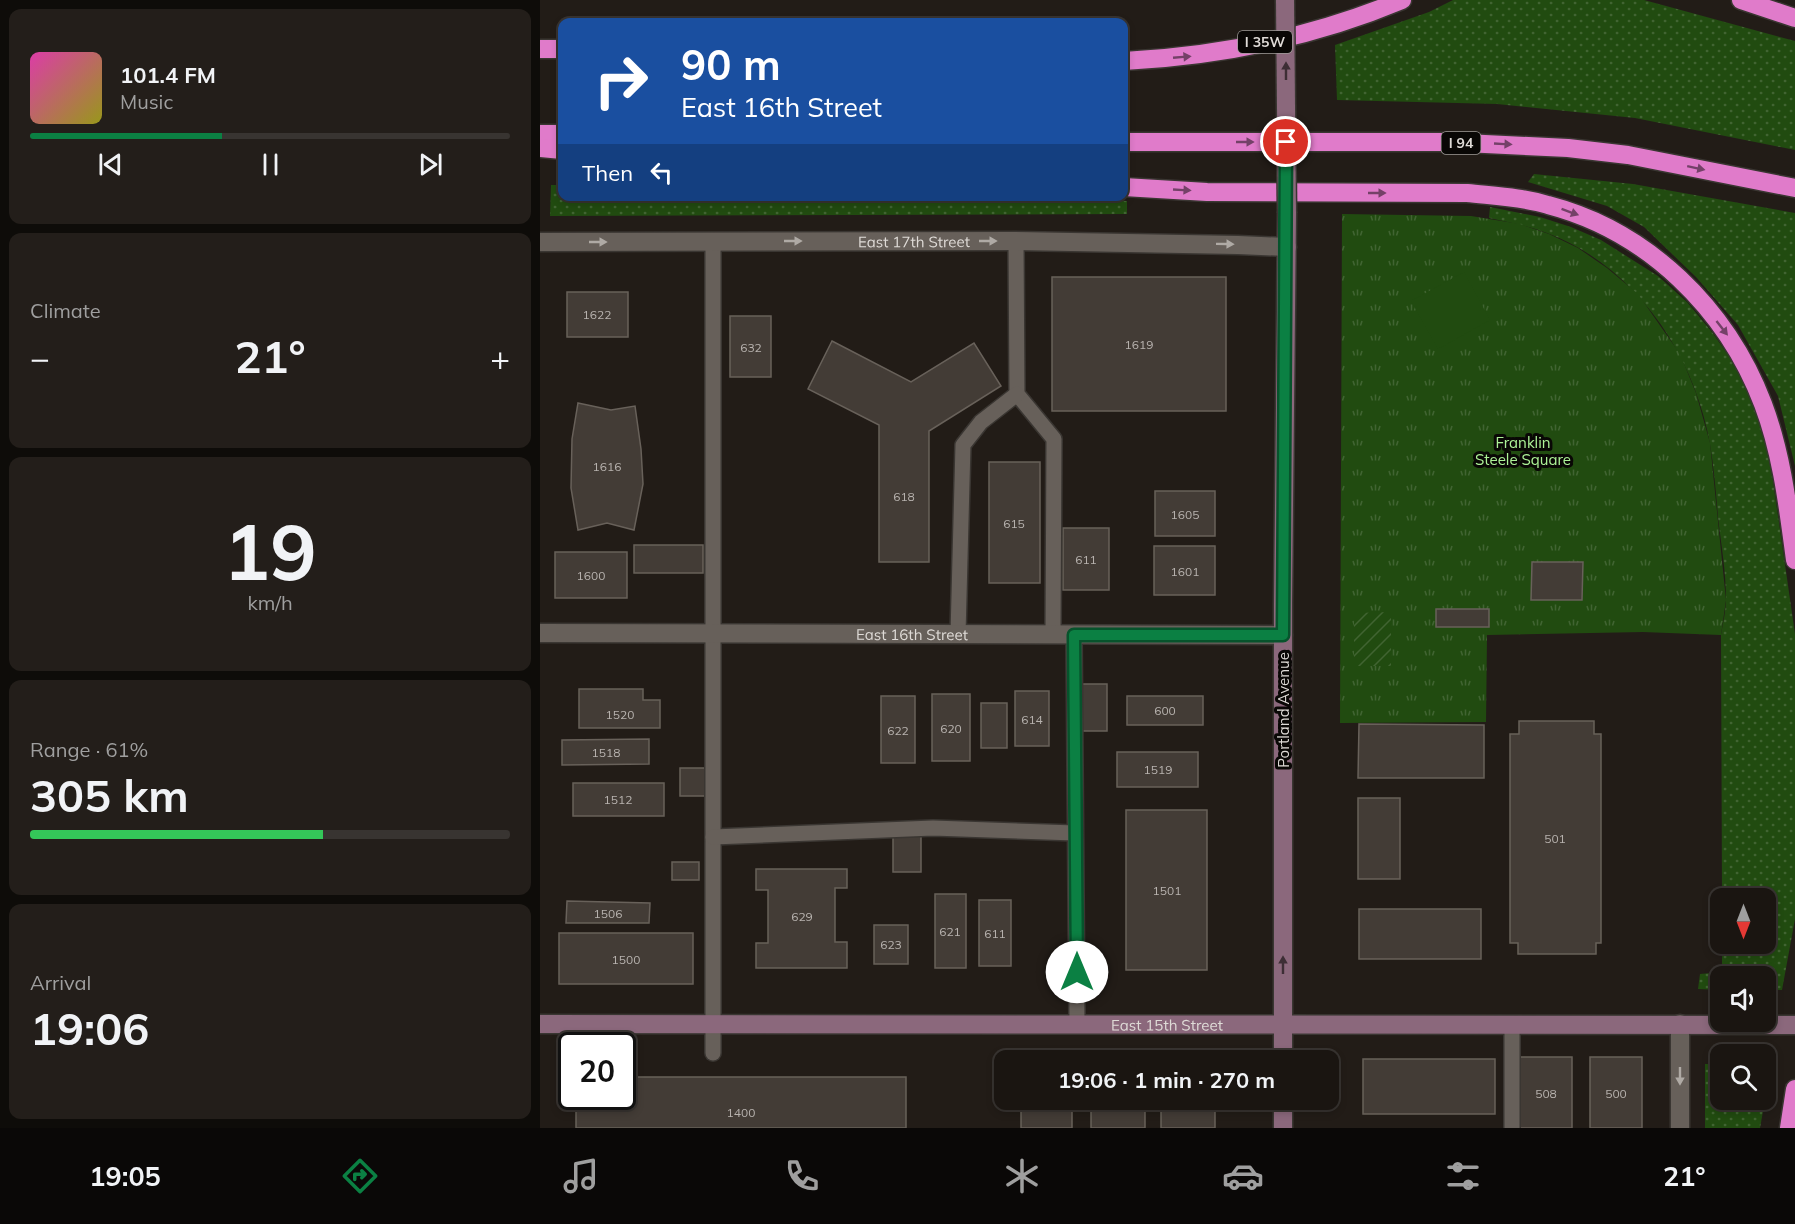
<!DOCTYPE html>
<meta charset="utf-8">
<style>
:root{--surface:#1a1511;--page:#231e1a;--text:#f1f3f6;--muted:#9f9f9f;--line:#383431;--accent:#0b8043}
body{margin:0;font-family:Mulish,sans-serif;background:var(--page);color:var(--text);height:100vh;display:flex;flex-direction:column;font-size:22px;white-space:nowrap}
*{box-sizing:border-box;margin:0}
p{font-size:20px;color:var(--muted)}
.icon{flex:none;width:33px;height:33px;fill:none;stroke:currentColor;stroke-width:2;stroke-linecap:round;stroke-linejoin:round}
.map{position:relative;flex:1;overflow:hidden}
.details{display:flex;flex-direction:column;gap:9px;padding:9px;background:#0e0c09;width:540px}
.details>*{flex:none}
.top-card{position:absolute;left:18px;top:18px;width:570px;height:183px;border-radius:12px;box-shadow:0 3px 9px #0003,0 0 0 2px var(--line);background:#1a4fa0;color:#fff;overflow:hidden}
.needle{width:39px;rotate:180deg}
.fabs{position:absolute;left:1170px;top:888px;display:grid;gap:12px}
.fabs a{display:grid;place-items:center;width:66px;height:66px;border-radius:12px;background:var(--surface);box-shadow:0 3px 9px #0003,0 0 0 2px var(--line);font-size:30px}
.speed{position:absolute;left:18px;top:1032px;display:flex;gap:12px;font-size:30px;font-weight:700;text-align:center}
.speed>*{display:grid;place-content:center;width:78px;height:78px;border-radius:50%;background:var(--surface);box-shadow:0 3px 9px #0003,0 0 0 2px var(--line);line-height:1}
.speed .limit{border:3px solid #111;border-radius:9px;background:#fff;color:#111}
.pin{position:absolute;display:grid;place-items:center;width:51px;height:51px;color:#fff;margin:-26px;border:3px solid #fff;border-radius:50%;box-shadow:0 2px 6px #0007}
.me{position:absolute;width:66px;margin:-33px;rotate:0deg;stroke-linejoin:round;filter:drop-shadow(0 0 4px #0008)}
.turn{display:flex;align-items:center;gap:21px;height:126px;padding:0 24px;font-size:27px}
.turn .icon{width:78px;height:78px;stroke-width:2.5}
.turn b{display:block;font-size:42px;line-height:51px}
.then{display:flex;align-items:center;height:57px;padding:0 24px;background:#0003;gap:12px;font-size:22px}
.big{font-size:45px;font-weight:700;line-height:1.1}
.details .card{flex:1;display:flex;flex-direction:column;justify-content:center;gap:9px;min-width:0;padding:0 21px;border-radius:12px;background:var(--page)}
.details .dial{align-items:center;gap:0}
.dial b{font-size:78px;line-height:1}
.song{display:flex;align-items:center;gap:18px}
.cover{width:72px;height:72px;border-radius:9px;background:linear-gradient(135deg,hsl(320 70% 55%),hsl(60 70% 35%))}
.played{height:6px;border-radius:3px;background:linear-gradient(90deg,var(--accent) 40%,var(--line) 40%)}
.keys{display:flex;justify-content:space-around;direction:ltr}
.heat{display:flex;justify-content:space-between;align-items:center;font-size:33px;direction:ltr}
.charge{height:9px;border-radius:4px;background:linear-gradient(90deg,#34c759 61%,var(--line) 0)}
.trip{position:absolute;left:454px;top:1050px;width:345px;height:60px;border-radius:12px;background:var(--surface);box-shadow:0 3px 9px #0003,0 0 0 2px var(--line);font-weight:700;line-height:60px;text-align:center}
.menu{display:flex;height:96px;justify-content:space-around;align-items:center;background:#0a0807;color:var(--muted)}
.menu .icon{width:42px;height:42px}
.menu .active{color:var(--accent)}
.menu b{font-size:27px;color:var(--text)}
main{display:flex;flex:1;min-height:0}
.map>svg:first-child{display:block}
.grass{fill:url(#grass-dots)}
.park{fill:url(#park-tufts)}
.garden{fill:url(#garden-furrows)}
.pitch{fill:#214b10}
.building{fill:#433c36;stroke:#68615a;stroke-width:1.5}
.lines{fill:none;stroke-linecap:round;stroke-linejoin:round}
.lane-casing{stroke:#3a3632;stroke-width:18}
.street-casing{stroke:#3a3632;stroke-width:21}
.secondary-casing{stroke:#3a3632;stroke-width:21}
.highway-casing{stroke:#3a3632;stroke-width:21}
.lane{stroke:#67605a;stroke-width:15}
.street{stroke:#67605a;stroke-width:18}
.secondary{stroke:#8b687c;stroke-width:18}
.highway{stroke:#e07bca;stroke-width:18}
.secondary-bridge-casing{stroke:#3a3632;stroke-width:21;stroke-linecap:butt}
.secondary-bridge{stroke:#8b687c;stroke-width:18}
.oneway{fill:#744168}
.oneway2{fill:#3d2e35}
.oneway3{fill:#afaaa5}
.route-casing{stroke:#07532c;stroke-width:15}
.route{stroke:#0b8043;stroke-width:10}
.labels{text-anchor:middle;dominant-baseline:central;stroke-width:6;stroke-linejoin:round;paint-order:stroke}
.number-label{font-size:12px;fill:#b8b3af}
.shield{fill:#090705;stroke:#9f9b98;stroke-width:1.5}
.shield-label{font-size:14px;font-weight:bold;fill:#dfdbd7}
.street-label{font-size:15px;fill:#dfdbd7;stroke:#090705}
.park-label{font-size:15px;fill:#adf397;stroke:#090705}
</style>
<main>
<section class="details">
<div class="card">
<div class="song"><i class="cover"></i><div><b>101.4 FM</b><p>Music</p></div></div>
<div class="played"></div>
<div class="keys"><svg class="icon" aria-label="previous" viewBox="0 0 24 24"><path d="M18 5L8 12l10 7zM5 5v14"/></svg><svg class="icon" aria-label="pause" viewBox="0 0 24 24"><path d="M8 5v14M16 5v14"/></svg><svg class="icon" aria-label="next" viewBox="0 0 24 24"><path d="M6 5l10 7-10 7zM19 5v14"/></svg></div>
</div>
<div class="card"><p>Climate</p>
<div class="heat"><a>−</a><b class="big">21°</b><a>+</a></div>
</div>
<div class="card dial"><b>19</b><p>km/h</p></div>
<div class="card"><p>Range · 61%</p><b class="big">305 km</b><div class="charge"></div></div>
<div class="card"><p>Arrival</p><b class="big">19:06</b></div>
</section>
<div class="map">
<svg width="1255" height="1128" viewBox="0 0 1255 1128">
<defs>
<pattern id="grass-dots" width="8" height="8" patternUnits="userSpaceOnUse" patternTransform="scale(1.5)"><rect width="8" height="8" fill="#214b10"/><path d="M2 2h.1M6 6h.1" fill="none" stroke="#416432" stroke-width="1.8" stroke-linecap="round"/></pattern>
<pattern id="park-tufts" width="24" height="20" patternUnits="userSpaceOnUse" patternTransform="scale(1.5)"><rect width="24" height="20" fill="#214b10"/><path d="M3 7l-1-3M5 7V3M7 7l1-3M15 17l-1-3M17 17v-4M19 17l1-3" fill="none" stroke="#416432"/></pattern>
<pattern id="garden-furrows" width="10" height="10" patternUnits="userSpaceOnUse" patternTransform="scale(1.5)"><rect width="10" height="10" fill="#214b10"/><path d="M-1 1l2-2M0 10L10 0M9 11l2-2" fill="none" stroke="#416432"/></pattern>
</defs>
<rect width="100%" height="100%" fill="#221c17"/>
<g class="grass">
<path d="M913,0H1104L1255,41V150L1095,118L957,104L797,100L795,45L889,12Z"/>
<path d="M994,174L1093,184L1255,213V466L1238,396L1198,325L1156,277L1104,227L1067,206L988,182Z"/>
<path d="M11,185H22V196L511,197L587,201V214L10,216Z"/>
<path d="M950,207L1000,217L1031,227L1061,240L1118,276L1147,302L1172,332L1193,362L1210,395L1224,434L1233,481L1255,634V919L1242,990H1226V976H1180V990L1158,989L1160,974L1182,972V944H1226V898H1182L1181,635C1183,623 1186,610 1186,599C1186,571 1181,544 1178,517C1176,493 1174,468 1170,444C1154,354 1095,266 1007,233C988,226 969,222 949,218Z"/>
<path d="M1165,1064H1180V1100H1225L1220,1128H1165Z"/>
</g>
<path class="park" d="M802,214L931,216L980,224L1009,234L1038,248L1067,268L1098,294L1140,354L1156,393L1170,443L1186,600L1181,635L1103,632L947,635L946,722L800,723Z"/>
<path class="garden" d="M851,612V666H814V613Z"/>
<path class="pitch" d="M924,272L950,320L898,349L871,301Z"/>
<g class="building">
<rect x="512" y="277" width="174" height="134"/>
<rect x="27" y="292" width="61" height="45"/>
<rect x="190" y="316" width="41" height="61"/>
<path d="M292,341L371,382L434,343L461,386L389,431V562H339V425L268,389Z"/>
<path d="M38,403L71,410L95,406L101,449L103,484L94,530L67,523L38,530L31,488L32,439Z"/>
<rect x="449" y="462" width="51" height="121"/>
<rect x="615" y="491" width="60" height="45"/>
<rect x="523" y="528" width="46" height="62"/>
<rect x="94" y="545" width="69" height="28"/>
<rect x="614" y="546" width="61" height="49"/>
<rect x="15" y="552" width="72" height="46"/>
<path d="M992,562H1043L1042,600H991Z"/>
<rect x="896" y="609" width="53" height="18"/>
<rect x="537" y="684" width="30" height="47"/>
<path d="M39,689H103V700H120V728H39Z"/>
<rect x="475" y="691" width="34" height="55"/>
<rect x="392" y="694" width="38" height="67"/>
<rect x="341" y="696" width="34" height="67"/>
<rect x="587" y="696" width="76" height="29"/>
<rect x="441" y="703" width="26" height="45"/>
<path d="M979,721H1054V734H1061V943H1056V954H978V943H970V734H979Z"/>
<path d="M819,724L944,725V778H818Z"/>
<path d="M109,739V764L22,765V740Z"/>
<rect x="577" y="752" width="81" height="35"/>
<rect x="140" y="768" width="28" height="28"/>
<rect x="33" y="783" width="91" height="33"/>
<rect x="818" y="798" width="42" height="81"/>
<rect x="586" y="810" width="81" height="160"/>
<rect x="353" y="834" width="28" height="38"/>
<rect x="132" y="862" width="27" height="18"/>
<path d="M216,869H307V888H295V942H307V968H216V943H228V890H216Z"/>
<rect x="395" y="894" width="31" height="74"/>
<rect x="439" y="900" width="32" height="66"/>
<path d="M27,901L110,903L109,923H26Z"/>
<rect x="819" y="909" width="122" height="50"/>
<rect x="334" y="925" width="34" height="39"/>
<rect x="19" y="933" width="134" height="51"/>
<rect x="980" y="1057" width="52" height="71"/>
<rect x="1050" y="1057" width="52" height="71"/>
<rect x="823" y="1059" width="132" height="55"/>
<path d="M82,1077H366V1128H36V1096H82Z"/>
<rect x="481" y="1100" width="51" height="28"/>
<rect x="551" y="1100" width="54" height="28"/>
<rect x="621" y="1100" width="54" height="28"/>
</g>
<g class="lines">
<g class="lane-casing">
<g id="lane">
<path d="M173,241V1053"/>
<path d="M476,241L477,394L514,439L513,634"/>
<path d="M418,634L423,445L441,422L477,394"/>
<path d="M534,635L537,1024"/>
<path d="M173,837L393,828L535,833"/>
<path d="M972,1024V1128"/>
</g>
</g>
<g class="street-casing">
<g id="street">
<path id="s1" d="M0,242L476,241L698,245L747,247"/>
<path id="s2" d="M0,633L743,635"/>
<path d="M1140,1024V1128"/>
</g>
</g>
<g class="secondary-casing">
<g id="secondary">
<path id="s3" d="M0,1024L1255,1025"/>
<path d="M743,1060V604L747,213"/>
<path d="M743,1100V1128"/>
</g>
</g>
<g class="highway-casing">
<g id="highway">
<path d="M1201,0L1255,18"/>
<path d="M0,49H22"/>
<path d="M584,61C678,56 774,37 862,0"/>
<path d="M0,134H22"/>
<path d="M584,142H904L1028,148L1088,155L1255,188"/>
<path d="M0,148L22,150"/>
<path d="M584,187L667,192L927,193C954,196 982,197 1008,205C1108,231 1187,309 1223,404C1242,454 1248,508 1255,560"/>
<path d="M1249,1128L1255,1089"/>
</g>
</g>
<use href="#lane" class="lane"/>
<use href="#street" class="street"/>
<use href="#secondary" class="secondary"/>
<use href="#highway" class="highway"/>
<g class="secondary-bridge-casing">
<path id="secondary-bridge" d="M745,0L747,213"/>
</g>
<use href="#secondary-bridge" class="secondary-bridge"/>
</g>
<defs><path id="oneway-solid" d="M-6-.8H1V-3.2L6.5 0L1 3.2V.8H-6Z" transform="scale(1.5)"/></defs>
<g class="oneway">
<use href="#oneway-solid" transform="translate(642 57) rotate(-5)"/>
<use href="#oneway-solid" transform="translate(705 142)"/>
<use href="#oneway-solid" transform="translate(963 144) rotate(3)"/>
<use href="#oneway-solid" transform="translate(1156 168) rotate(12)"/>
<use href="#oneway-solid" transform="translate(642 190) rotate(3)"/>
<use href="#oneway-solid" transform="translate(837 193)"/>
<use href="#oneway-solid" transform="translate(1030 212) rotate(20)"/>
<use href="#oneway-solid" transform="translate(1182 328) rotate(52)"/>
</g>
<g class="oneway2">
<use href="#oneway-solid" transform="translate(746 71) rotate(-90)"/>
<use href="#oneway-solid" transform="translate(743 965) rotate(-90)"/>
</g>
<g class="oneway3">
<use href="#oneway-solid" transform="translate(253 241)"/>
<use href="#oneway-solid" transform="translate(448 241)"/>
<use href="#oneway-solid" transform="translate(58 242)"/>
<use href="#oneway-solid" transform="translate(685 244) rotate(1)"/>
<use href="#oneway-solid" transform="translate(1140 1076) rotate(90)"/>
</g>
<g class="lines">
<g class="route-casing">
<path id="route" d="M537,972L534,635H743L746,142"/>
</g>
<use href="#route" class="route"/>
</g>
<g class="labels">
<g class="number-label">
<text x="57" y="314">1622</text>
<text x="599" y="344">1619</text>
<text x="211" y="347">632</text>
<text x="67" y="466">1616</text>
<text x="364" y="496">618</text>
<text x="645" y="514">1605</text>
<text x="474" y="523">615</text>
<text x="546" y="559">611</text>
<text x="645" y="571">1601</text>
<text x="51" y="575">1600</text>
<text x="625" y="710">600</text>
<text x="80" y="714">1520</text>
<text x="492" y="719">614</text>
<text x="411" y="728">620</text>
<text x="358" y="730">622</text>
<text x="66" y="752">1518</text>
<text x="618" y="769">1519</text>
<text x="78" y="799">1512</text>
<text x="1015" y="838">501</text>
<text x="627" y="890">1501</text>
<text x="68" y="913">1506</text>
<text x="262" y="916">629</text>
<text x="410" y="931">621</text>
<text x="455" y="933">611</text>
<text x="351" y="944">623</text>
<text x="86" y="959">1500</text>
<text x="1006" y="1093">508</text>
<text x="1076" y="1093">500</text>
<text x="201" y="1112">1400</text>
</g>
<g class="shield">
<rect x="698" y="31" width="54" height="22" rx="4.5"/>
<rect x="901.5" y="132" width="39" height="22" rx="4.5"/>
</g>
<g class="shield-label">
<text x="725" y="42">I 35W</text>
<text x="921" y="143">I 94</text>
</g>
<g class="street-label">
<text stroke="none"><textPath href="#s1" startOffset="374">East 17th Street</textPath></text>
<text stroke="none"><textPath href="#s2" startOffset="372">East 16th Street</textPath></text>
<text transform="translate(743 710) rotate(-90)">Portland Avenue</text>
<text stroke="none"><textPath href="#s3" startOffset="627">East 15th Street</textPath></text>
</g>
<g class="park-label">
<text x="983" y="442">Franklin<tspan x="983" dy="17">Steele Square</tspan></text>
</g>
</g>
</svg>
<div class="fabs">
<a><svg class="needle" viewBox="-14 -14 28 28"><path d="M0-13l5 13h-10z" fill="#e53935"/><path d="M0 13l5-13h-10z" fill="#9f9f9f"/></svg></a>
<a><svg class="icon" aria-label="sound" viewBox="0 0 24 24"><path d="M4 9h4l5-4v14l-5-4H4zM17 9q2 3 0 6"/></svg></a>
<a><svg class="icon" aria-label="search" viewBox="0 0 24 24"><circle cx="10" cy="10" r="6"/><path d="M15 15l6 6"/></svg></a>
</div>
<div class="speed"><div class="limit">20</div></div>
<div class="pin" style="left:746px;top:142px;background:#d93025"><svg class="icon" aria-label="arrive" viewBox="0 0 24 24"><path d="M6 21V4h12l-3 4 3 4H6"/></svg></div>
<svg class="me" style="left:537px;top:972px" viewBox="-20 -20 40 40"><circle r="19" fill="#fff"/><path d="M0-13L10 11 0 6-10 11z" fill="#0b8043"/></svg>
<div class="trip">19:06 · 1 min · 270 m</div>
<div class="top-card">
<div class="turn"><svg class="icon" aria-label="right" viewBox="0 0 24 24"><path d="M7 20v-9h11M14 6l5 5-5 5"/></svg><div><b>90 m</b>East 16th Street</div></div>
<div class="then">Then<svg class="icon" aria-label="left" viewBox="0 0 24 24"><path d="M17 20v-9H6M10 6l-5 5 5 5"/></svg></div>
</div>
</div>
</main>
<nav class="menu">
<b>19:05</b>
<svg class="icon active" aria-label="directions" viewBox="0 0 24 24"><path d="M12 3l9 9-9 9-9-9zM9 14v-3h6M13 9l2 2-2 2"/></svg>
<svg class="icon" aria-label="music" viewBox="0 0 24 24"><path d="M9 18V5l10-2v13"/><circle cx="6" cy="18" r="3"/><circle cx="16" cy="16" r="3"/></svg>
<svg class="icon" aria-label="phone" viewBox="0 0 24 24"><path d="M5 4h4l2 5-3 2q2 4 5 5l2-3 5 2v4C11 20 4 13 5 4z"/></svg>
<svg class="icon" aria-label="climate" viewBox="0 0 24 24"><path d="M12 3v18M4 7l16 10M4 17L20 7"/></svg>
<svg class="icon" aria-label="car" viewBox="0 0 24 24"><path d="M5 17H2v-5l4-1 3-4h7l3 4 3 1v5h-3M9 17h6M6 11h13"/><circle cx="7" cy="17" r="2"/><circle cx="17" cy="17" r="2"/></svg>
<svg class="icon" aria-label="filters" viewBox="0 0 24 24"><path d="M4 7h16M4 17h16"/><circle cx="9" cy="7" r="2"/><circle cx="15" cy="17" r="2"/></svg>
<b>21°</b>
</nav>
